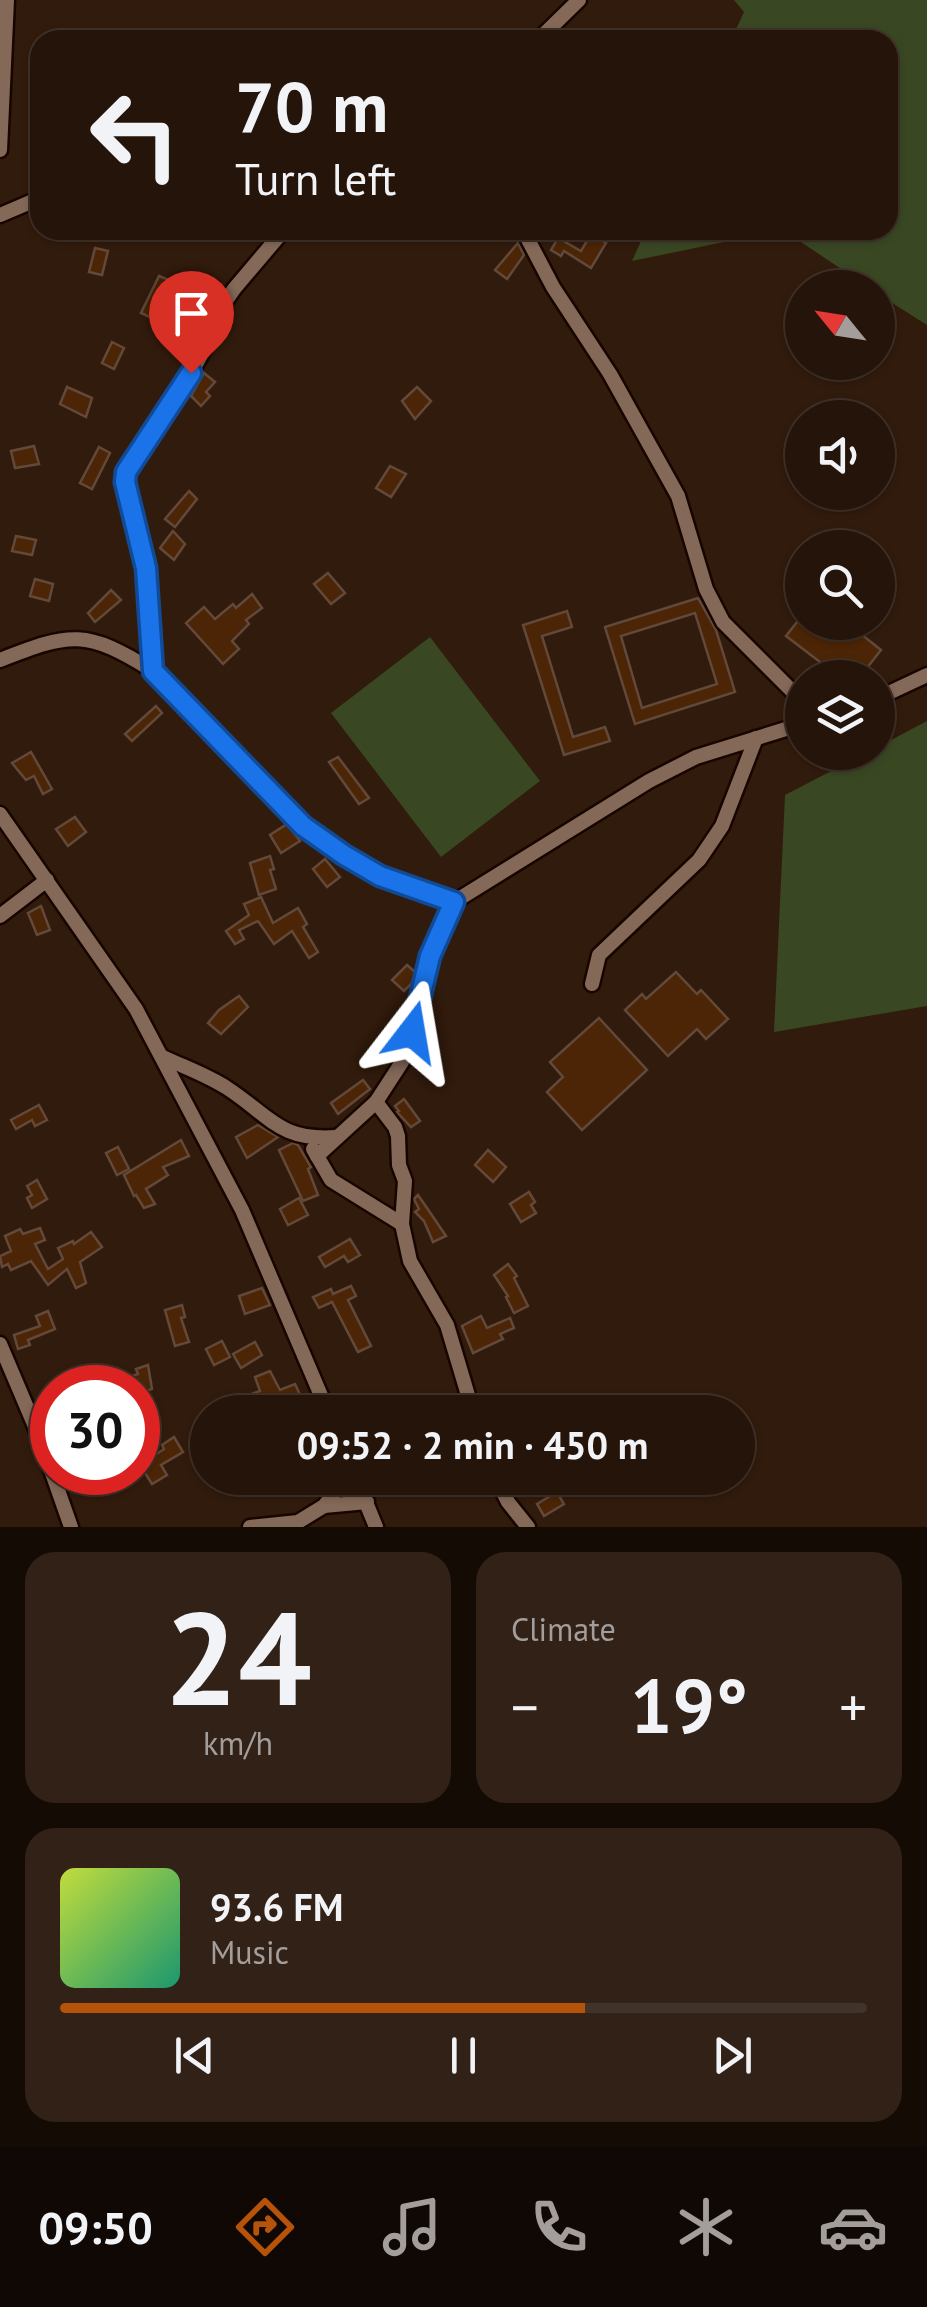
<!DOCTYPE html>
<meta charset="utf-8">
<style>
:root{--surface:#251409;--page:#312117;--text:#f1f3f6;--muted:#a39e9c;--line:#42332a;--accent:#b45309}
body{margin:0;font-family:"PT Sans",sans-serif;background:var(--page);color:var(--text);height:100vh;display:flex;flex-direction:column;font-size:38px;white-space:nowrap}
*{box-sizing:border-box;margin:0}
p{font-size:32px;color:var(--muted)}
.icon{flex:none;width:55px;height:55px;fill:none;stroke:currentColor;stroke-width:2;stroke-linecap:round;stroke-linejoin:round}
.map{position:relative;height:1527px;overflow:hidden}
.drawer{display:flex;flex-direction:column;gap:25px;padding:25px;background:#140b05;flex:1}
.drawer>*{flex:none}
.top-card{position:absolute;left:30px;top:30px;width:868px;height:210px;border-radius:30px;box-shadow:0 2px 8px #0004,0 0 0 2px var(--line);background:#251409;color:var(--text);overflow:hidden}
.needle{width:65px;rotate:300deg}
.buttons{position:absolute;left:785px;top:270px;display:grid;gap:20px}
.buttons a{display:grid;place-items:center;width:110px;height:110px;border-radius:50%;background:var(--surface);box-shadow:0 2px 8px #0004,0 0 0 2px var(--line);font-size:50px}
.speed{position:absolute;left:30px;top:1365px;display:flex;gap:20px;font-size:50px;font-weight:700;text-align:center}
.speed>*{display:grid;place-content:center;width:130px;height:130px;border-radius:50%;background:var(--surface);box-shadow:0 2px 8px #0004,0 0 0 2px var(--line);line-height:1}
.speed .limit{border:15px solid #d22;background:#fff;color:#111}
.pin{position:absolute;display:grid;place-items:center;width:85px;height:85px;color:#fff;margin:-102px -42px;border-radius:50% 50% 50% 0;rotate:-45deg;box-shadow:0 0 10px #0007}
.pin .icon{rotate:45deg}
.me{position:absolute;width:110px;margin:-55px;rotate:14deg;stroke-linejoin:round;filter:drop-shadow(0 0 8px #0008)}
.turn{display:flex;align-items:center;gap:35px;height:210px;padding:0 40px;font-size:45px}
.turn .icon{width:130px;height:130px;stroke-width:2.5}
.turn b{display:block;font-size:70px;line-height:85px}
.big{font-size:75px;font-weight:700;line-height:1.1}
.drawer .widget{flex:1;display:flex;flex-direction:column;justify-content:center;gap:15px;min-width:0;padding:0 35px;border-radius:30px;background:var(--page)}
.drawer .dial{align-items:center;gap:0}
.dial b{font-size:130px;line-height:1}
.song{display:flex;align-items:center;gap:30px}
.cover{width:120px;height:120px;border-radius:15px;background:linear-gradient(135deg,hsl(70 70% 55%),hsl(160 70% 35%))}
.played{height:10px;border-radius:5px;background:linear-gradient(90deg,var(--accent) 65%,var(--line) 65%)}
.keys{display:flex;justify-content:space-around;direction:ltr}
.heat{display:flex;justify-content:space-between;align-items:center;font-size:55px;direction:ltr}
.drawer .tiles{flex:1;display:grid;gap:25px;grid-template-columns:1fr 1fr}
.widget:last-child{grid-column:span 2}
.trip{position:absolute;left:190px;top:1395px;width:565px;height:100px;border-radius:50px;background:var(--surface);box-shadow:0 2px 8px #0004,0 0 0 2px var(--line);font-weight:700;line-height:100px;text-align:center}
.dock{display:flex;height:160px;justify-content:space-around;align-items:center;background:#0f0804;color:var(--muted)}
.dock .icon{width:70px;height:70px}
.dock .active{color:var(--accent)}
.dock b{font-size:45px;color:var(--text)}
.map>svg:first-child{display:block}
.green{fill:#3a4723}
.building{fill:#4b2506;stroke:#624939;stroke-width:2.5;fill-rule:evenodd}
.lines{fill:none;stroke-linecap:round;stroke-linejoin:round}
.minor-casing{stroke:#180500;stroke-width:19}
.minor{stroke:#846958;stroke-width:14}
.route-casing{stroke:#114b97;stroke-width:25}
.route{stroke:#1a73e8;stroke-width:18}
</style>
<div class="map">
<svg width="927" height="1527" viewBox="0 0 927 1527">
<rect width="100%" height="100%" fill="#311b0c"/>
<g class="green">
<path d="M734,0H927V325L878,294V288L868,287L783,230H888V40H731L744,12Z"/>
<path d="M646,230H782L632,261Z"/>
<path d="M430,637L540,781L441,857L331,713Z"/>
<path d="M927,721V1006L774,1032L785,795L866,753L878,752V747Z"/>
</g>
<g class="building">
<path d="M591,234L606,243L591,268L564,251L561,256L551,250L558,238L581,251Z"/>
<path d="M518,243L524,255L507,279L495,270Z"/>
<path d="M95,248L108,251L102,275L89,272Z"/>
<path d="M159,276L169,280L152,318L141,313Z"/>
<path d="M112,342L124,348L114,369L102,363Z"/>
<path d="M204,373L215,382L206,392L210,396L201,406L191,396Z"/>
<path d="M67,387L92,398L86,417L60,404Z"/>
<path d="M417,387L431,401L415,419L402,401Z"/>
<path d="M34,446L39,464L15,468L11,451Z"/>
<path d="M99,447L110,453L92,489L80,483Z"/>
<path d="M390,466L406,474L391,497L376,488Z"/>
<path d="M189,491L197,499L175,527L165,519Z"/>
<path d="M173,531L185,544L174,560L160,548Z"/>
<path d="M16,536L36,540L32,555L12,551Z"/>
<path d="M328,573L345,593L331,604L314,584Z"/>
<path d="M35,579L53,584L49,601L30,596Z"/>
<path d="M111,590L121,600L95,622L88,613Z"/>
<path d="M252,594L262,608L246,620L249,624L232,641L239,649L223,664L186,623L204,607L215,619L233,604L236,608Z"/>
<path d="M698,598L716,630L735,692L635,724L605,627ZM695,613L717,684L642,708L621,636Z"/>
<path d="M567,611L572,627L542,636L573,737L605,727L610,741L564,755L523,625Z"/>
<path d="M797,622H846L881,650L859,678H841L786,636Z"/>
<path d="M156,706L162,713L132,741L125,734Z"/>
<path d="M31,752L52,789L43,794L34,776L26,780L12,763Z"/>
<path d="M338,757L369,798L359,804L329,762Z"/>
<path d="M75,817L86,832L68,846L56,829Z"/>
<path d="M287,824L300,841L281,853L270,835Z"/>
<path d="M270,856L274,869L270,870L276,889L259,895L250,863Z"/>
<path d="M325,859L340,877L327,887L313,869Z"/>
<path d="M261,897L273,923L298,908L307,924L303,927L318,952L309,958L292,931L274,944L258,921L239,930L244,939L235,944L226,931L249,915L244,904Z"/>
<path d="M41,906L50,930L37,935L28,913Z"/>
<path d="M407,965L415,972L412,983L404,991L392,980Z"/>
<path d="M676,972L697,994L701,990L728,1019L706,1039L697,1029L668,1056L625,1010L642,994L646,999Z"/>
<path d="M239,996L248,1007L221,1034L208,1023L219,1010Z"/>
<path d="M599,1018L647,1070L582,1130L547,1092L563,1077L550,1062Z"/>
<path d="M363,1080L370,1089L338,1114L331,1103Z"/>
<path d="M404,1099L420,1121L411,1127L397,1112L399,1111L395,1106Z"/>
<path d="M39,1105L47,1120L35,1126L32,1120L16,1129L11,1120Z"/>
<path d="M258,1125L278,1137L247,1158L236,1137Z"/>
<path d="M181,1140L189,1156L163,1167L168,1175L146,1189L155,1204L144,1208L136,1195L134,1196L124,1175Z"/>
<path d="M293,1143L298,1145L311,1167L308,1169L318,1195L303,1201L279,1150Z"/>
<path d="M118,1147L129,1169L117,1175L106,1153Z"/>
<path d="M488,1150L506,1167L493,1182L475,1165Z"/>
<path d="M37,1180L47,1199L32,1208L27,1198L32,1195L27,1186Z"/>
<path d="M529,1192L535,1202L531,1205L536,1213L521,1222L510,1204Z"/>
<path d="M418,1195L427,1208L446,1236L433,1242L424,1221L415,1212L419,1209L414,1199Z"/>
<path d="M299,1198L308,1215L288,1225L280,1209Z"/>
<path d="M40,1228L45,1240L35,1244L48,1269L63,1259L58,1248L73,1241L74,1244L91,1232L102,1247L80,1262L86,1283L76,1288L67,1269L48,1285L31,1261L11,1270L8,1264L2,1267L0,1256L11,1251L5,1236L20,1229L23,1234Z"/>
<path d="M350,1239L360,1255L348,1262L344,1256L325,1267L319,1257Z"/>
<path d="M508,1264L517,1276L514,1278L528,1306L514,1313L506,1297L508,1296L494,1275Z"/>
<path d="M351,1286L356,1296L348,1300L371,1346L358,1352L332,1302L319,1308L313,1297L331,1289L333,1294Z"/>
<path d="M262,1288L270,1305L245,1314L239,1296Z"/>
<path d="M182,1305L185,1317L181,1318L189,1342L175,1346L165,1310Z"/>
<path d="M48,1311L55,1329L28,1340L30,1345L18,1349L14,1335L40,1326L36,1316Z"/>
<path d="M481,1316L487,1328L510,1318L514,1328L500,1334L503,1339L473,1353L462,1326Z"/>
<path d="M222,1341L230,1357L214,1365L206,1349Z"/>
<path d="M255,1342L262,1355L241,1368L233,1354Z"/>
<path d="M148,1365L152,1389L138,1394V1388H132L129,1377L138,1374L136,1369Z"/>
<path d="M270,1371L280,1390L295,1384L305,1405L290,1412H257L249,1395L260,1391L255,1377Z"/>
<path d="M174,1437L183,1452L161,1465L167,1475L152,1484L140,1465L164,1449L162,1445Z"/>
<path d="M557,1492L564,1504L544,1516L537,1504Z"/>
</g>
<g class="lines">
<g class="minor-casing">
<g id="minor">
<path d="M538,40L579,0"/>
<path d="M0,150L7,0"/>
<path d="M0,215L40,198"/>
<path d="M523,230L553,287L610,374L678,496L706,589L723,622L802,701"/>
<path d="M0,660C71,632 86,629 153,671L303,826L380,876L454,902L649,781L696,757L802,724"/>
<path d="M153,671L145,568L126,491V473L177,399L205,348L214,318L234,289L284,230"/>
<path d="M878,698L927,675"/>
<path d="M0,814L136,1009L242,1210L328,1412"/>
<path d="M0,916L47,880"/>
<path d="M592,984L599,955L699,860L722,826L756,738"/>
<path d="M163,1057C184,1067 207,1075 227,1088C270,1116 279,1141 336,1137"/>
<path d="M376,1102L395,1127L398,1136L399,1165L405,1181L402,1224L410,1261L447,1325L473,1412"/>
<path d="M313,1149L331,1180L402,1224"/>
<path d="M317,1156L376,1102L402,1062L430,956L454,902"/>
<path d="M0,1344L39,1436L71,1527"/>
<path d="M406,1412L434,1403L470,1404"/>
<path d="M356,1478L376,1527"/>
<path d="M496,1478L508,1502L528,1527"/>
<path d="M324,1506L367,1502"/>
<path d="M250,1527L298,1522L324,1506L346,1478"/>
</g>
</g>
<use href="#minor" class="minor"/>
</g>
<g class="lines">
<g class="route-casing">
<path id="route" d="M191,373L126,472L125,482L146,568L153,671L303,826L344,855L380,876L454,902L430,956L412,1032"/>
</g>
<use href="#route" class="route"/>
</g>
</svg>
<div class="buttons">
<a><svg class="needle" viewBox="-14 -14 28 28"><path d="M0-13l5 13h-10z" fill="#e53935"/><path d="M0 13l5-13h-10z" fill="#a39e9c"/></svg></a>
<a><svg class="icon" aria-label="sound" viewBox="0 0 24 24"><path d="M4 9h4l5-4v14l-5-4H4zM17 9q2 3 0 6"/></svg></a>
<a><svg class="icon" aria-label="search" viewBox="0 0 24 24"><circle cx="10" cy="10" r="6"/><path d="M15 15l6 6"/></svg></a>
<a><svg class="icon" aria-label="layers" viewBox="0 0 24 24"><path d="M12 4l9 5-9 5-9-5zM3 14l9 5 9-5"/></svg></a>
</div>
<div class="speed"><div class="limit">30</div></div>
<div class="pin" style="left:191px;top:373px;background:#d93025"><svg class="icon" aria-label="arrive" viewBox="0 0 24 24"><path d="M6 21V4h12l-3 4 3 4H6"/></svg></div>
<svg class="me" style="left:412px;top:1032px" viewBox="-20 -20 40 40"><path d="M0-17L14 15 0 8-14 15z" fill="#1a73e8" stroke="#fff" stroke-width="4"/></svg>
<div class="trip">09:52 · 2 min · 450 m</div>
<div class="top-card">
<div class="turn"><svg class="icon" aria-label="left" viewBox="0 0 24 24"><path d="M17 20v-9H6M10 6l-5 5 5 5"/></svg><div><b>70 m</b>Turn left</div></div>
</div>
</div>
<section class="drawer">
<div class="tiles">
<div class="widget dial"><b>24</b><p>km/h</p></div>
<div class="widget"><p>Climate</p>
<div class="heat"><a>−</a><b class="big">19°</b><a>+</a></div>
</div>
<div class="widget">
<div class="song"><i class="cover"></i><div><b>93.6 FM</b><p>Music</p></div></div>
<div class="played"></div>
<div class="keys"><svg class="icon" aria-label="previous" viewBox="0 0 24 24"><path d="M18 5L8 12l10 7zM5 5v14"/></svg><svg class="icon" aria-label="pause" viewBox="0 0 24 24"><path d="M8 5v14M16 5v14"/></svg><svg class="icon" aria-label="next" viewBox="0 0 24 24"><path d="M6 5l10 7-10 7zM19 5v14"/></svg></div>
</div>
</div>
</section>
<nav class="dock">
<b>09:50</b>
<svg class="icon active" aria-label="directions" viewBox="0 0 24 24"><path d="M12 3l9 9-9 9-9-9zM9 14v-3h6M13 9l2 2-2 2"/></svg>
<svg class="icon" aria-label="music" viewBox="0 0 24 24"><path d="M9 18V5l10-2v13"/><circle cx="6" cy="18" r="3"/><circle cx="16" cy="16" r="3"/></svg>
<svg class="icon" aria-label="phone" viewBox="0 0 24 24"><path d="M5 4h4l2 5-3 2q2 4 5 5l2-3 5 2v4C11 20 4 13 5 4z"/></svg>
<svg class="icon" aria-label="climate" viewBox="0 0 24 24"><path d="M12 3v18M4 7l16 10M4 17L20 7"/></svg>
<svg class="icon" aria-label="car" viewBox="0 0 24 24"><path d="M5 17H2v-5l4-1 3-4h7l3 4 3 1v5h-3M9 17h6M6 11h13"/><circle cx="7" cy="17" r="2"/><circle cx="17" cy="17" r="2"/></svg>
</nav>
